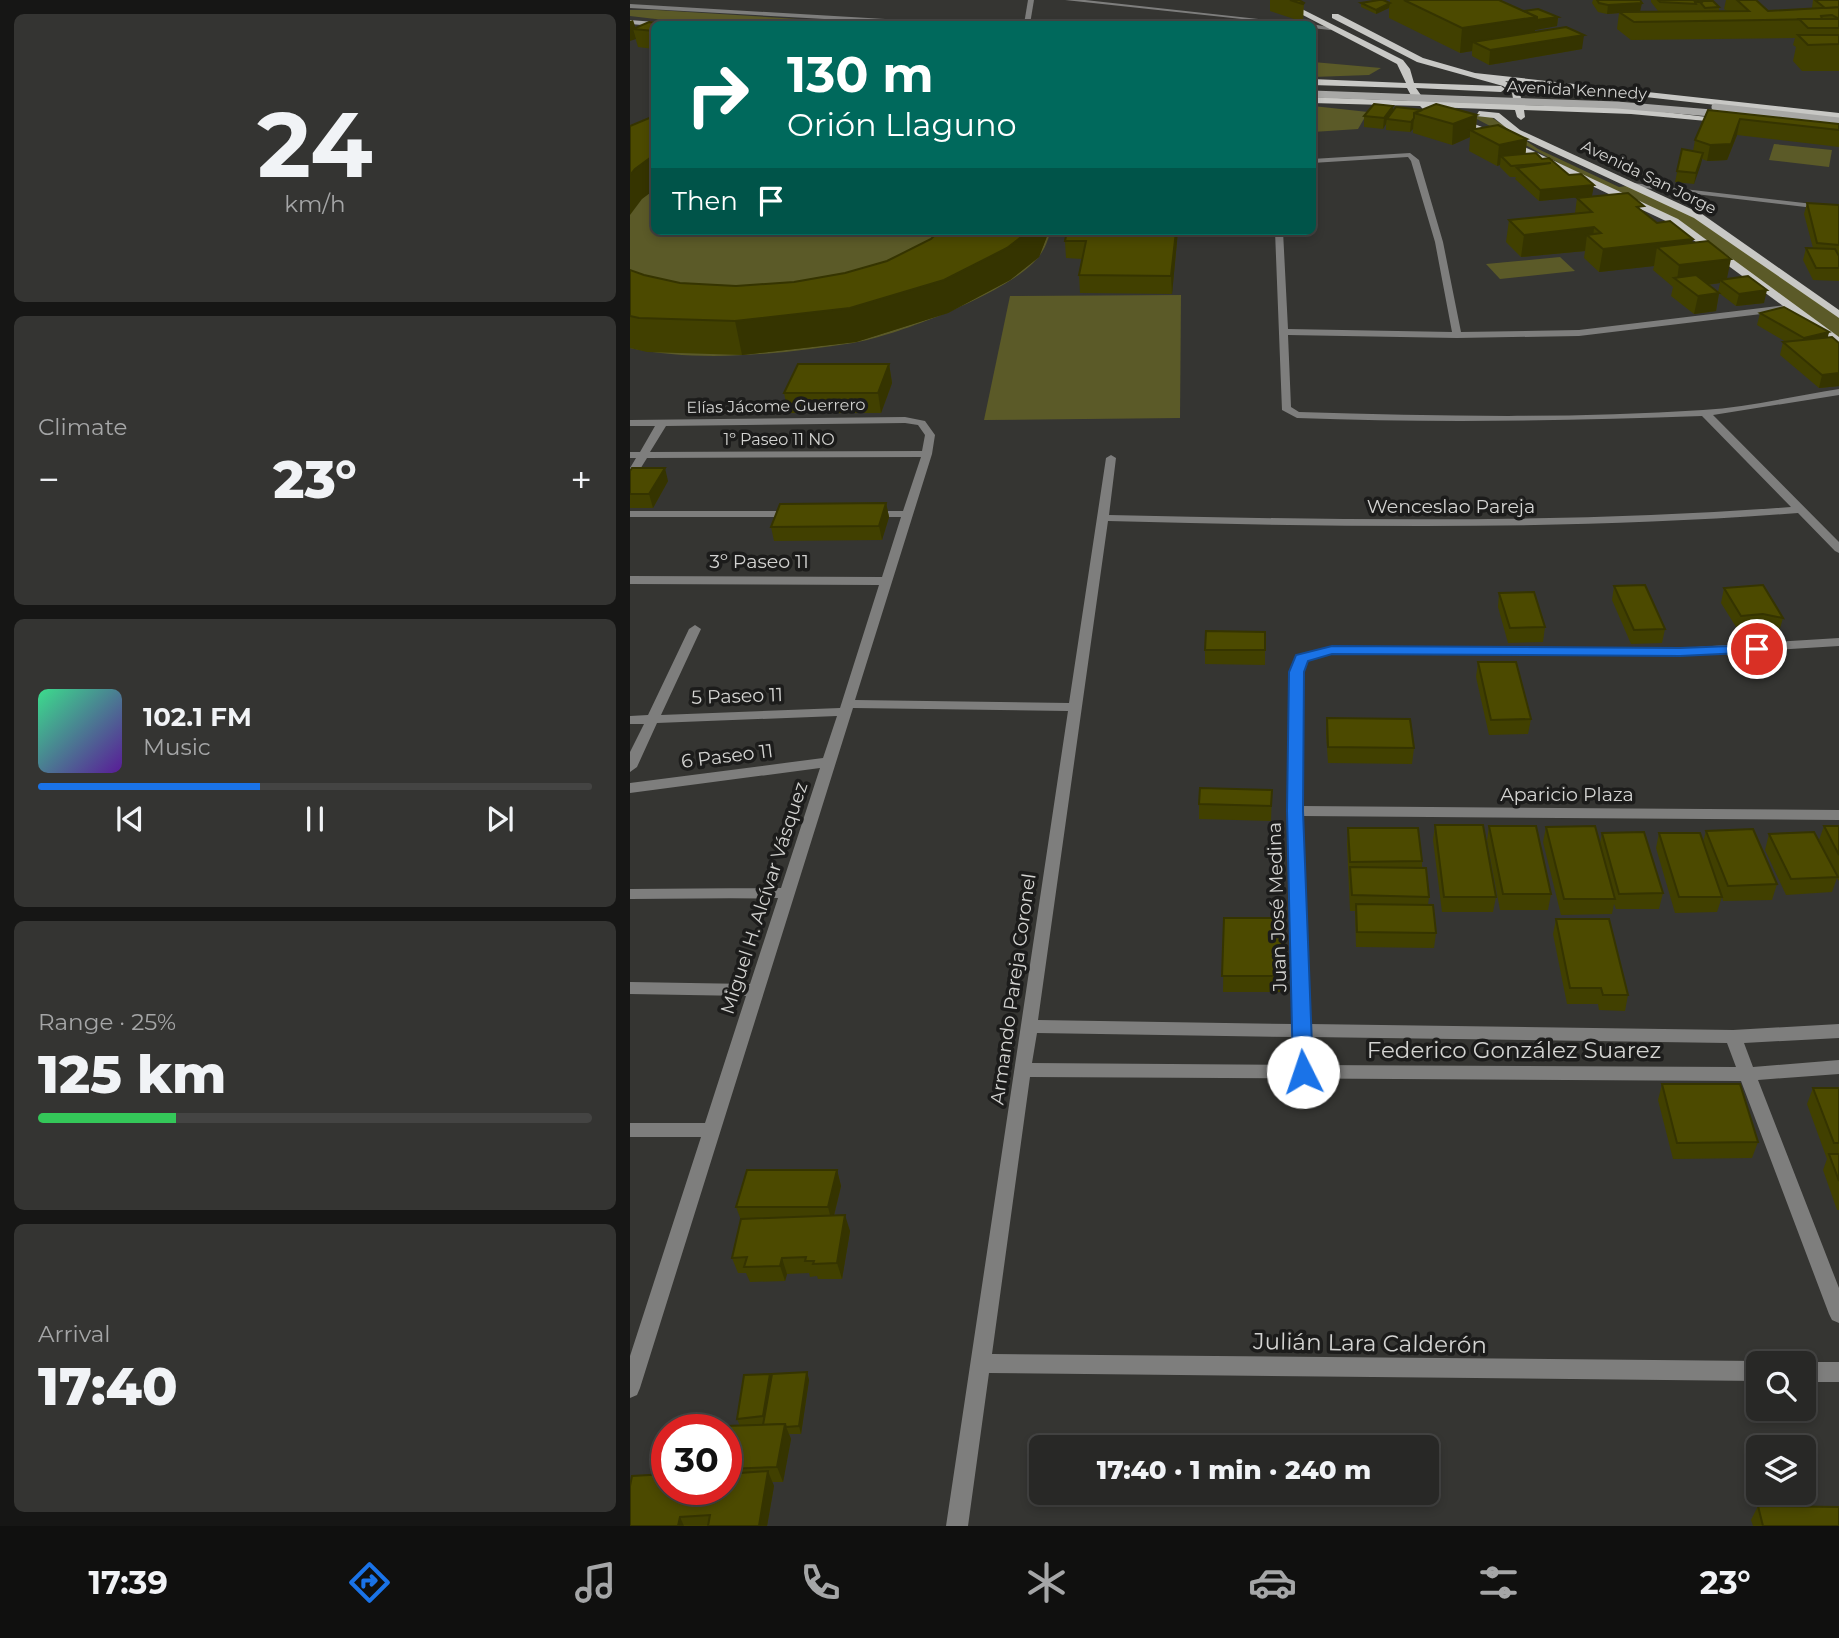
<!DOCTYPE html>
<meta charset="utf-8">
<style>
:root{--surface:#282826;--page:#343432;--text:#f1f3f6;--muted:#a5a6a7;--line:#444443;--accent:#1a73e8}
body{margin:0;font-family:Montserrat,sans-serif;background:var(--page);color:var(--text);height:100vh;display:flex;flex-direction:column;font-size:26px;white-space:nowrap}
*{box-sizing:border-box;margin:0}
p{font-size:23px;color:var(--muted)}
.icon{flex:none;width:38px;height:38px;fill:none;stroke:currentColor;stroke-width:2;stroke-linecap:round;stroke-linejoin:round}
.map{position:relative;flex:1;overflow:hidden}
.panel{display:flex;flex-direction:column;gap:14px;padding:14px;background:#161615;width:630px}
.panel>*{flex:none}
.guide{position:absolute;left:21px;top:21px;width:665px;height:214px;border-radius:10px;box-shadow:0 4px 10px #0003,0 0 0 2px var(--line);background:#00695c;color:#fff;overflow:hidden}
.tools{position:absolute;left:1116px;top:1351px;display:grid;gap:14px}
.tools a{display:grid;place-items:center;width:70px;height:70px;border-radius:10px;background:var(--surface);box-shadow:0 4px 10px #0003,0 0 0 2px var(--line);font-size:35px}
.speed{position:absolute;left:21px;top:1414px;display:flex;gap:14px;font-size:35px;font-weight:700;text-align:center}
.speed>*{display:grid;place-content:center;width:91px;height:91px;border-radius:50%;background:var(--surface);box-shadow:0 4px 10px #0003,0 0 0 2px var(--line);line-height:1}
.speed .limit{border:10px solid #d22;background:#fff;color:#111}
.pin{position:absolute;display:grid;place-items:center;width:60px;height:60px;color:#fff;margin:-30px;border:4px solid #fff;border-radius:50%;box-shadow:0 2px 7px #0007}
.me{position:absolute;width:77px;margin:-38px;rotate:356deg;stroke-linejoin:round;filter:drop-shadow(0 0 5px #0008)}
.turn{display:flex;align-items:center;gap:24px;height:147px;padding:0 21px;font-size:32px}
.turn .icon{width:91px;height:91px;stroke-width:2.5}
.turn b{display:block;font-size:49px;line-height:60px}
.then{display:flex;align-items:center;height:66px;padding:0 21px;background:#0003;gap:14px;font-size:26px}
.big{font-size:52px;font-weight:800;line-height:1.1}
.panel .widget{flex:1;display:flex;flex-direction:column;justify-content:center;gap:10px;min-width:0;padding:0 24px;border-radius:10px;background:var(--page)}
.panel .dial{align-items:center;gap:0}
.dial b{font-size:91px;line-height:1}
.song{display:flex;align-items:center;gap:21px}
.cover{width:84px;height:84px;border-radius:10px;background:linear-gradient(135deg,hsl(150 70% 55%),hsl(270 70% 35%))}
.played{height:7px;border-radius:4px;background:linear-gradient(90deg,var(--accent) 40%,var(--line) 40%)}
.keys{display:flex;justify-content:space-around;direction:ltr}
.heat{display:flex;justify-content:space-between;align-items:center;font-size:38px;direction:ltr}
.charge{height:10px;border-radius:5px;background:linear-gradient(90deg,#34c759 25%,var(--line) 0)}
.trip{position:absolute;left:399px;top:1435px;width:410px;height:70px;border-radius:10px;background:var(--surface);box-shadow:0 4px 10px #0003,0 0 0 2px var(--line);font-weight:800;line-height:70px;text-align:center}
.tab-bar{display:flex;height:112px;justify-content:space-around;align-items:center;background:#10100f;color:var(--muted)}
.tab-bar .icon{width:49px;height:49px}
.tab-bar .on{color:var(--accent)}
.tab-bar b{font-size:32px;color:var(--text)}
main{display:flex;flex:1;min-height:0}
.map>svg:first-child{display:block}
.green{fill:#5b5a28}
.lines{fill:none;stroke-linecap:round;stroke-linejoin:round}
.minor{fill:#7e7e7d;fill-rule:evenodd}
.secondary{fill:#a8a8a6;fill-rule:evenodd}
.primary{fill:#c8c8c5;fill-rule:evenodd}
.secondary-bridge{stroke:#a8a8a6;stroke-width:7}
.wall{fill:#414000;fill-rule:evenodd}
.shaded-wall{fill:#353400}
.building{fill:#4c4a00;stroke:#353400;stroke-width:2}
.route{fill:#1a73e8;stroke:#114b97;stroke-width:2}
.labels{text-anchor:middle;dominant-baseline:central;stroke-width:7;stroke-linejoin:round;paint-order:stroke}
.far-street-label{font-size:16px;fill:#d3d3d1;stroke:#1c1c1b}
.street-label{font-size:19px;fill:#d3d3d1;stroke:#1c1c1b}
.near-street-label{font-size:23px;fill:#d3d3d1;stroke:#1c1c1b}
</style>
<main>
<section class="panel">
<div class="widget dial"><b>24</b><p>km/h</p></div>
<div class="widget"><p>Climate</p>
<div class="heat"><a>−</a><b class="big">23°</b><a>+</a></div>
</div>
<div class="widget">
<div class="song"><i class="cover"></i><div><b>102.1 FM</b><p>Music</p></div></div>
<div class="played"></div>
<div class="keys"><svg class="icon" aria-label="previous" viewBox="0 0 24 24"><path d="M18 5L8 12l10 7zM5 5v14"/></svg><svg class="icon" aria-label="pause" viewBox="0 0 24 24"><path d="M8 5v14M16 5v14"/></svg><svg class="icon" aria-label="next" viewBox="0 0 24 24"><path d="M6 5l10 7-10 7zM19 5v14"/></svg></div>
</div>
<div class="widget"><p>Range · 25%</p><b class="big">125 km</b><div class="charge"></div></div>
<div class="widget"><p>Arrival</p><b class="big">17:40</b></div>
</section>
<div class="map">
<svg width="1209" height="1526" viewBox="0 0 1209 1526">
<rect width="100%" height="100%" fill="#353532"/>
<g class="green">
<path d="M0,10H26L248,24H68L0,16Z"/>
<path d="M683,62L751,68L739,75L683,77Z"/>
<path d="M683,106L738,112L728,129L683,132Z"/>
<path d="M849,116L861,117L908,149L989,187L1006,185L1047,205L1209,315V343L1062,234L845,118Z"/>
<path d="M1144,144L1202,150L1199,167L1139,160Z"/>
<path d="M24,146V231H421C418,239 415,249 410,255C385,291 266,336 223,343C152,354 71,363 0,348V157Z"/>
<path d="M930,257L945,271L870,279L856,264Z"/>
<path d="M551,295L550,418L354,420L380,296Z"/>
</g>
<g class="lines">
<g class="minor">
<path d="M398,0H404L400,24H394Z"/>
<path d="M435,0H455L674,24H658Z"/>
<path d="M0,4L306,22L309,24H283L0,8Z"/>
<path d="M681,24H682L703,28L700,30L682,28Z"/>
<path d="M780,153L789,160L813,242L831,332L949,330L1157,305L1162,308L1157,311L949,336L827,338L658,335L661,407L669,412C803,416 939,419 1073,410C1118,407 1164,396 1209,389V395L1083,415L1209,542V553L1205,551L1168,513C938,531 708,527 478,521L408,1020L663,1024L658,811L659,672L667,655L702,646L1050,648L1209,638V646L1050,656L702,654L677,661L673,672L672,806L1209,810V820L672,816L680,1024L1103,1030L1209,1024V1038L1114,1043L1123,1067L1209,1060V1074L1128,1080L1209,1288V1323L1202,1320L1199,1314L1111,1081L400,1077L362,1354L1129,1361L1134,1363H1129V1381L359,1373L338,1526H316L438,711L223,708L10,1388L7,1395L0,1398V1356L71,1137H0V1123H75L116,996L0,994V982L120,984L148,898L0,899V889L151,888L190,768L0,793V783L193,758L207,716L27,723L7,767L0,772V752L14,724H0V716L18,715L59,629L65,625L71,629L31,715L210,708L249,585L0,584V576L252,577L271,517H241L235,514L241,511H273L291,457L17,458L4,479L0,480V468L6,458H0V452H10L25,426H0V420L275,417L295,421L305,435L302,454L225,700L439,703L476,458L481,455L486,458L479,515C707,520 934,524 1161,507L1072,416C937,421 802,423 667,418L652,410L645,231H653L658,329L822,332L805,242L781,161L778,157L682,163V159ZM275,423L288,425L295,435L292,451L20,452L36,426ZM407,1033L663,1037L664,1065L402,1063ZM680,1037L1097,1043L1106,1067L681,1065Z"/>
<path d="M1003,183L1209,207V211L1006,187H1003Z"/>
<path d="M0,511H165L171,514L165,517H0Z"/>
<path d="M1174,1362H1209V1382H1174V1363H1172Z"/>
</g>
<path class="secondary" d="M0,20L25,22L28,24L24,26L0,24Z"/>
<g class="primary">
<path d="M644,0H654L773,60L780,69L784,83L871,86L875,89L871,92L786,88L795,101L884,104L882,93L873,86L787,62L702,18V14H708L793,58L845,73L1209,113V119L875,81L889,90L893,105L1001,108L1102,120L1098,123L1001,114L894,110L895,117L891,120L887,117L885,110L801,107L852,127L1048,219L1209,337V347L1040,223L846,131L795,111L790,106L682,103V97L784,101L777,88L682,85V79L776,83L767,64Z"/>
<path d="M849,111L869,113L890,130L1072,214L1209,310V318L1064,218L884,134L864,118L846,116Z"/>
</g>
<g class="secondary-bridge">
<path d="M682,94L987,105L1093,114"/>
<path d="M1085,107L1209,121"/>
</g>
</g>
<g class="wall">
<path d="M640,0H669L674,3L673,22L640,11Z"/>
<path d="M760,0H869L894,11L928,17L927,26L905,30V32L952,49L859,65L842,56V51L830,53L759,18V8L746,14L731,7V3H760Z"/>
<path d="M963,0H1010V11H1028L1021,2V0H1069L1089,7V11H1097L1094,9L1096,0H1126L1138,11L1182,8L1183,0H1209V71H1172L1163,61L1166,47L1163,45L1165,38L1001,40L987,29L989,13L977,14L968,12L962,3Z"/>
<path d="M0,20L5,28L24,24V49L8,47Z"/>
<path d="M763,106V111L847,115L846,129L897,139L895,154L912,159L962,196L909,201L885,179L886,177H880L870,167V165L867,166L839,151L840,137L822,145L783,133V129L780,132L756,130V124L753,129L734,127V116Z"/>
<path d="M1078,110L1209,124V147L1107,135L1097,160L1077,161L1072,159L1064,184L1045,182L1052,149L1063,151L1065,140Z"/>
<path d="M947,198L1013,211L1027,223L1062,243L1097,279L1134,303L1106,306L1089,293L1086,311L1064,314L1041,296L1043,287L1023,270L1024,266L969,272L954,258L955,251L891,257L876,242L879,220L945,213ZM1090,283L1088,292L1078,285Z"/>
<path d="M1177,203L1209,205V281L1183,280L1173,260L1176,248H1183L1174,214Z"/>
<path d="M309,231H419L409,257L380,280L318,313L226,342L112,355L17,352L0,348V270L14,275L50,283L106,286L164,282L215,273L257,261L301,239Z"/>
<path d="M548,231L542,294L450,293L449,275L452,259L436,258L435,241Z"/>
<path d="M1130,313L1199,332L1197,337L1209,343V386L1189,388L1150,355L1153,342H1156L1127,325Z"/>
<path d="M259,364L262,383L251,413H158L154,393Z"/>
<path d="M0,471L38,481L23,508H0Z"/>
<path d="M256,503L259,517L252,540L144,541L141,527Z"/>
<path d="M984,586L1035,629L1032,643L1001,644L982,600Z"/>
<path d="M1094,588L1153,618L1149,632L1129,629L1108,630L1091,603Z"/>
<path d="M869,593L915,627L913,642L878,643L868,607Z"/>
<path d="M635,632V665L575,664V650Z"/>
<path d="M848,662L901,719L898,734L859,735L846,677Z"/>
<path d="M697,718L784,748L782,764L698,763L696,733Z"/>
<path d="M642,790L641,821L569,819V804Z"/>
<path d="M805,825L866,897L863,912H812L803,840Z"/>
<path d="M859,826L921,894L918,910H870L857,841Z"/>
<path d="M1194,826H1209V881L1207,878L1202,892L1156,895L1135,850L1139,834L1189,840Z"/>
<path d="M916,827L970,843L972,833L1033,893L1029,909H986L984,904L982,914L931,915L913,842Z"/>
<path d="M718,828L792,861V868L799,897L798,905L806,933L804,948L726,947L725,911H720L717,844Z"/>
<path d="M1076,831L1147,884L1142,900L1093,901L1092,897L1087,912L1045,913L1026,848L1029,833L1073,842Z"/>
<path d="M594,918L655,976V992H593Z"/>
<path d="M926,919L998,995L995,1011L969,1010L968,1004H937L923,934Z"/>
<path d="M1032,1084L1128,1142L1122,1158L1043,1159L1028,1100Z"/>
<path d="M1183,1088H1209V1210H1207L1193,1170L1197,1159L1177,1104Z"/>
<path d="M207,1170L211,1186L204,1216L220,1231L212,1279H188L187,1276L180,1277L179,1273L157,1274L155,1281L120,1282L116,1273H108L102,1258L111,1220L106,1207Z"/>
<path d="M177,1372L179,1380L171,1434H159L161,1439L153,1482H142L144,1486L137,1526H0V1486L2,1476L24,1475L22,1471L33,1428L110,1426L107,1419L114,1375L140,1374L141,1378L142,1374ZM37,1430H96V1489H37Z"/>
<path d="M1128,1506L1209,1526H1123L1121,1520Z"/>
</g>
<g class="shaded-wall">
<path d="M760,3L759,8L746,14V10Z"/>
<path d="M1012,3L1010,12H989V13L977,14L978,5Z"/>
<path d="M907,17H928L927,26L905,30L904,42H843L842,51L830,53L832,28Z"/>
<path d="M3,20L6,29H3L6,39L0,41V21Z"/>
<path d="M954,35L952,49L859,65L860,50Z"/>
<path d="M763,106V116L757,119L756,124L753,129L754,118Z"/>
<path d="M847,115L845,133L840,130V137L822,145L823,124Z"/>
<path d="M784,118L783,129L780,132L781,122Z"/>
<path d="M1110,119L1107,135L1097,160L1077,161L1080,145Z"/>
<path d="M897,139L895,160L871,156L870,165L867,166L869,145Z"/>
<path d="M1073,153L1071,164L1064,184L1066,173Z"/>
<path d="M24,155V190L12,199L0,215V175L5,169Z"/>
<path d="M964,185L962,196L909,201L910,190Z"/>
<path d="M964,227L963,240L957,235L955,251L891,257L894,235Z"/>
<path d="M399,231H419L409,257L380,280L318,313L226,342L112,355L105,321Z"/>
<path d="M546,231H548L542,294L541,276Z"/>
<path d="M1063,239L1058,262L1027,247L1024,266L969,272L973,249Z"/>
<path d="M1101,259L1096,283L1090,280V283L1056,287L1047,280L1049,265Z"/>
<path d="M1137,290L1134,303L1106,306L1109,294Z"/>
<path d="M1089,293L1086,311L1064,314L1068,296Z"/>
<path d="M1199,332L1196,345L1171,351L1174,338Z"/>
<path d="M259,364L262,383L251,413L248,393Z"/>
<path d="M1209,373V386L1189,388L1192,375Z"/>
<path d="M35,468L38,481L23,508L19,494Z"/>
<path d="M256,503L259,517L252,540L249,526Z"/>
<path d="M207,1170L211,1186L202,1223L198,1207Z"/>
<path d="M215,1215L220,1231L212,1279L207,1263Z"/>
<path d="M152,1258L157,1274L155,1281L150,1266Z"/>
<path d="M177,1372L179,1380L171,1434L169,1426Z"/>
<path d="M140,1374L142,1381L136,1424L133,1416Z"/>
<path d="M155,1424L161,1439L153,1482L147,1467Z"/>
<path d="M138,1471L144,1486L137,1526H129Z"/>
<path d="M50,1517L54,1526H48Z"/>
</g>
<g class="building">
<path d="M660,0H669L674,3L673,4Z"/>
<path d="M749,0H753L760,3L746,10L731,3Z"/>
<path d="M774,0H869L907,17L832,28Z"/>
<path d="M967,0H1010L1012,3L978,5L969,3Z"/>
<path d="M1028,0H1069L1071,2H1065L1066,4L1030,2Z"/>
<path d="M1107,0H1126L1138,11L1209,7V19L1202,15L1191,16L1192,19L1004,22L989,12L1119,11Z"/>
<path d="M1185,0H1209V7L1195,8Z"/>
<path d="M1070,1H1083L1089,7L1075,8L1070,2H1071Z"/>
<path d="M908,9L928,17L907,20V17L894,11Z"/>
<path d="M1169,19H1209V28H1178Z"/>
<path d="M19,22L45,24H24V31L3,29Z"/>
<path d="M936,27L954,35L860,50L843,42Z"/>
<path d="M1168,35H1209V44L1178,45Z"/>
<path d="M744,104L763,106L754,118L734,116Z"/>
<path d="M806,104L847,115L823,124L784,113Z"/>
<path d="M766,107L792,110L784,113V118L781,122L757,119Z"/>
<path d="M1078,110L1209,124V130L1110,119L1101,144L1080,145L1065,140Z"/>
<path d="M24,116V155L5,169L0,175V126Z"/>
<path d="M868,125L897,139L869,145L840,130Z"/>
<path d="M1052,149L1073,153L1066,173L1047,171Z"/>
<path d="M906,153L912,159L919,158L939,175L951,174L964,185L910,190L887,168L921,163L881,166L871,156Z"/>
<path d="M998,193L1014,206L1007,207L1027,223L1040,221L1063,239L973,249L957,235L971,233L964,227L894,235L879,220L962,212L947,198Z"/>
<path d="M1177,203L1209,205V245L1187,243Z"/>
<path d="M309,231H399L377,248L314,280L220,308L105,321L9,318L0,316V270L14,275L50,283L106,286L164,282L215,273L257,261L301,239Z"/>
<path d="M437,231H546L541,276L449,275L456,241H435Z"/>
<path d="M1078,241L1101,259L1049,265L1027,247Z"/>
<path d="M1176,248L1205,249L1209,256V268H1186Z"/>
<path d="M1066,275L1089,293L1068,296L1044,278Z"/>
<path d="M1118,276L1137,290L1109,294L1090,280Z"/>
<path d="M1154,307L1199,332L1174,338L1130,313Z"/>
<path d="M1202,337L1209,343V373L1192,375L1153,342Z"/>
<path d="M168,364H259L248,393H154Z"/>
<path d="M2,468H35L19,494H0V471Z"/>
<path d="M256,503L249,526L141,527L150,504Z"/>
<path d="M1015,585L1035,629L1004,630L984,586Z"/>
<path d="M1133,585L1153,618L1133,614L1111,616L1094,588Z"/>
<path d="M904,592L915,627L880,628L869,593Z"/>
<path d="M576,631L635,632V650H575Z"/>
<path d="M848,662H886L901,719L861,720Z"/>
<path d="M697,718L780,719L784,748L698,747Z"/>
<path d="M570,788L642,790L641,806L569,804Z"/>
<path d="M805,825H853L866,897H814Z"/>
<path d="M859,826H906L921,894H873Z"/>
<path d="M965,826L985,899H934L916,827Z"/>
<path d="M1194,826H1209V855Z"/>
<path d="M718,828H788L792,861L720,862Z"/>
<path d="M1123,829L1147,884L1098,886L1076,831Z"/>
<path d="M1014,832L1033,893L989,894L972,833Z"/>
<path d="M1184,832L1208,877L1161,879L1139,834Z"/>
<path d="M1029,833H1070L1092,897H1049Z"/>
<path d="M720,867L796,868L799,897L722,895Z"/>
<path d="M726,904L803,905L806,933L727,932Z"/>
<path d="M594,918H654L655,976H592Z"/>
<path d="M926,919H979L998,995H973L971,988H940Z"/>
<path d="M1032,1084H1110L1128,1142L1047,1143Z"/>
<path d="M1183,1088H1209V1143H1204Z"/>
<path d="M1199,1154H1209V1181Z"/>
<path d="M117,1170H207L198,1207H106Z"/>
<path d="M215,1215L207,1263L183,1264L184,1261H175L176,1257L152,1258L150,1266L114,1267L117,1257L102,1258L111,1219Z"/>
<path d="M177,1372L169,1426L156,1427L155,1424L133,1425L142,1374Z"/>
<path d="M140,1374L133,1416L107,1419L114,1375Z"/>
<path d="M155,1424L147,1467L96,1469V1430H37V1471H22L33,1428Z"/>
<path d="M138,1471L129,1526H78L80,1515L50,1517L48,1526H0V1486L2,1476L37,1474V1489H96V1474Z"/>
<path d="M1128,1506L1209,1507V1526H1133Z"/>
</g>
<path class="route" d="M1127,645L1134,649L1132,652L1050,656L702,654L678,661L674,672L673,811L683,1072L680,1078H666L663,1072L657,811L659,672L666,655L702,646L1050,648Z"/>
<g class="labels">
<g class="far-street-label">
<text transform="translate(947 90) rotate(3)">Avenida Kennedy</text>
<text transform="translate(1019 177) rotate(26)">Avenida San Jorge</text>
<text transform="translate(146 406) rotate(-1)">Elías Jácome Guerrero</text>
<text x="149" y="439">1º Paseo 11 NO</text>
</g>
<g class="street-label">
<text x="821" y="506">Wenceslao Pareja</text>
<text x="129" y="561">3º Paseo 11</text>
<text transform="translate(107 696) rotate(-2)">5 Paseo 11</text>
<text transform="translate(97 756) rotate(-7)">6 Paseo 11</text>
<text x="937" y="794">Aparicio Plaza</text>
<text transform="translate(134 898) rotate(-72)">Miguel H. Alcívar Vásquez</text>
<text transform="translate(647 907) rotate(-92)">Juan José Medina</text>
<text transform="translate(383 989) rotate(-82)">Armando Pareja Coronel</text>
</g>
<g class="near-street-label">
<text x="884" y="1050">Federico González Suarez</text>
<text transform="translate(740 1343) rotate(1)">Julián Lara Calderón</text>
</g>
</g>
</svg>
<div class="tools">
<a><svg class="icon" aria-label="search" viewBox="0 0 24 24"><circle cx="10" cy="10" r="6"/><path d="M15 15l6 6"/></svg></a>
<a><svg class="icon" aria-label="layers" viewBox="0 0 24 24"><path d="M12 4l9 5-9 5-9-5zM3 14l9 5 9-5"/></svg></a>
</div>
<div class="speed"><div class="limit">30</div></div>
<div class="pin" style="left:1127px;top:649px;background:#d93025"><svg class="icon" aria-label="arrive" viewBox="0 0 24 24"><path d="M6 21V4h12l-3 4 3 4H6"/></svg></div>
<svg class="me" style="left:673px;top:1072px" viewBox="-20 -20 40 40"><circle r="19" fill="#fff"/><path d="M0-13L10 11 0 6-10 11z" fill="#1a73e8"/></svg>
<div class="trip">17:40 · 1 min · 240 m</div>
<div class="guide">
<div class="turn"><svg class="icon" aria-label="right" viewBox="0 0 24 24"><path d="M7 20v-9h11M14 6l5 5-5 5"/></svg><div><b>130 m</b>Orión Llaguno</div></div>
<div class="then">Then<svg class="icon" aria-label="arrive" viewBox="0 0 24 24"><path d="M6 21V4h12l-3 4 3 4H6"/></svg></div>
</div>
</div>
</main>
<nav class="tab-bar">
<b>17:39</b>
<svg class="icon on" aria-label="directions" viewBox="0 0 24 24"><path d="M12 3l9 9-9 9-9-9zM9 14v-3h6M13 9l2 2-2 2"/></svg>
<svg class="icon" aria-label="music" viewBox="0 0 24 24"><path d="M9 18V5l10-2v13"/><circle cx="6" cy="18" r="3"/><circle cx="16" cy="16" r="3"/></svg>
<svg class="icon" aria-label="phone" viewBox="0 0 24 24"><path d="M5 4h4l2 5-3 2q2 4 5 5l2-3 5 2v4C11 20 4 13 5 4z"/></svg>
<svg class="icon" aria-label="climate" viewBox="0 0 24 24"><path d="M12 3v18M4 7l16 10M4 17L20 7"/></svg>
<svg class="icon" aria-label="car" viewBox="0 0 24 24"><path d="M5 17H2v-5l4-1 3-4h7l3 4 3 1v5h-3M9 17h6M6 11h13"/><circle cx="7" cy="17" r="2"/><circle cx="17" cy="17" r="2"/></svg>
<svg class="icon" aria-label="filters" viewBox="0 0 24 24"><path d="M4 7h16M4 17h16"/><circle cx="9" cy="7" r="2"/><circle cx="15" cy="17" r="2"/></svg>
<b>23°</b>
</nav>
